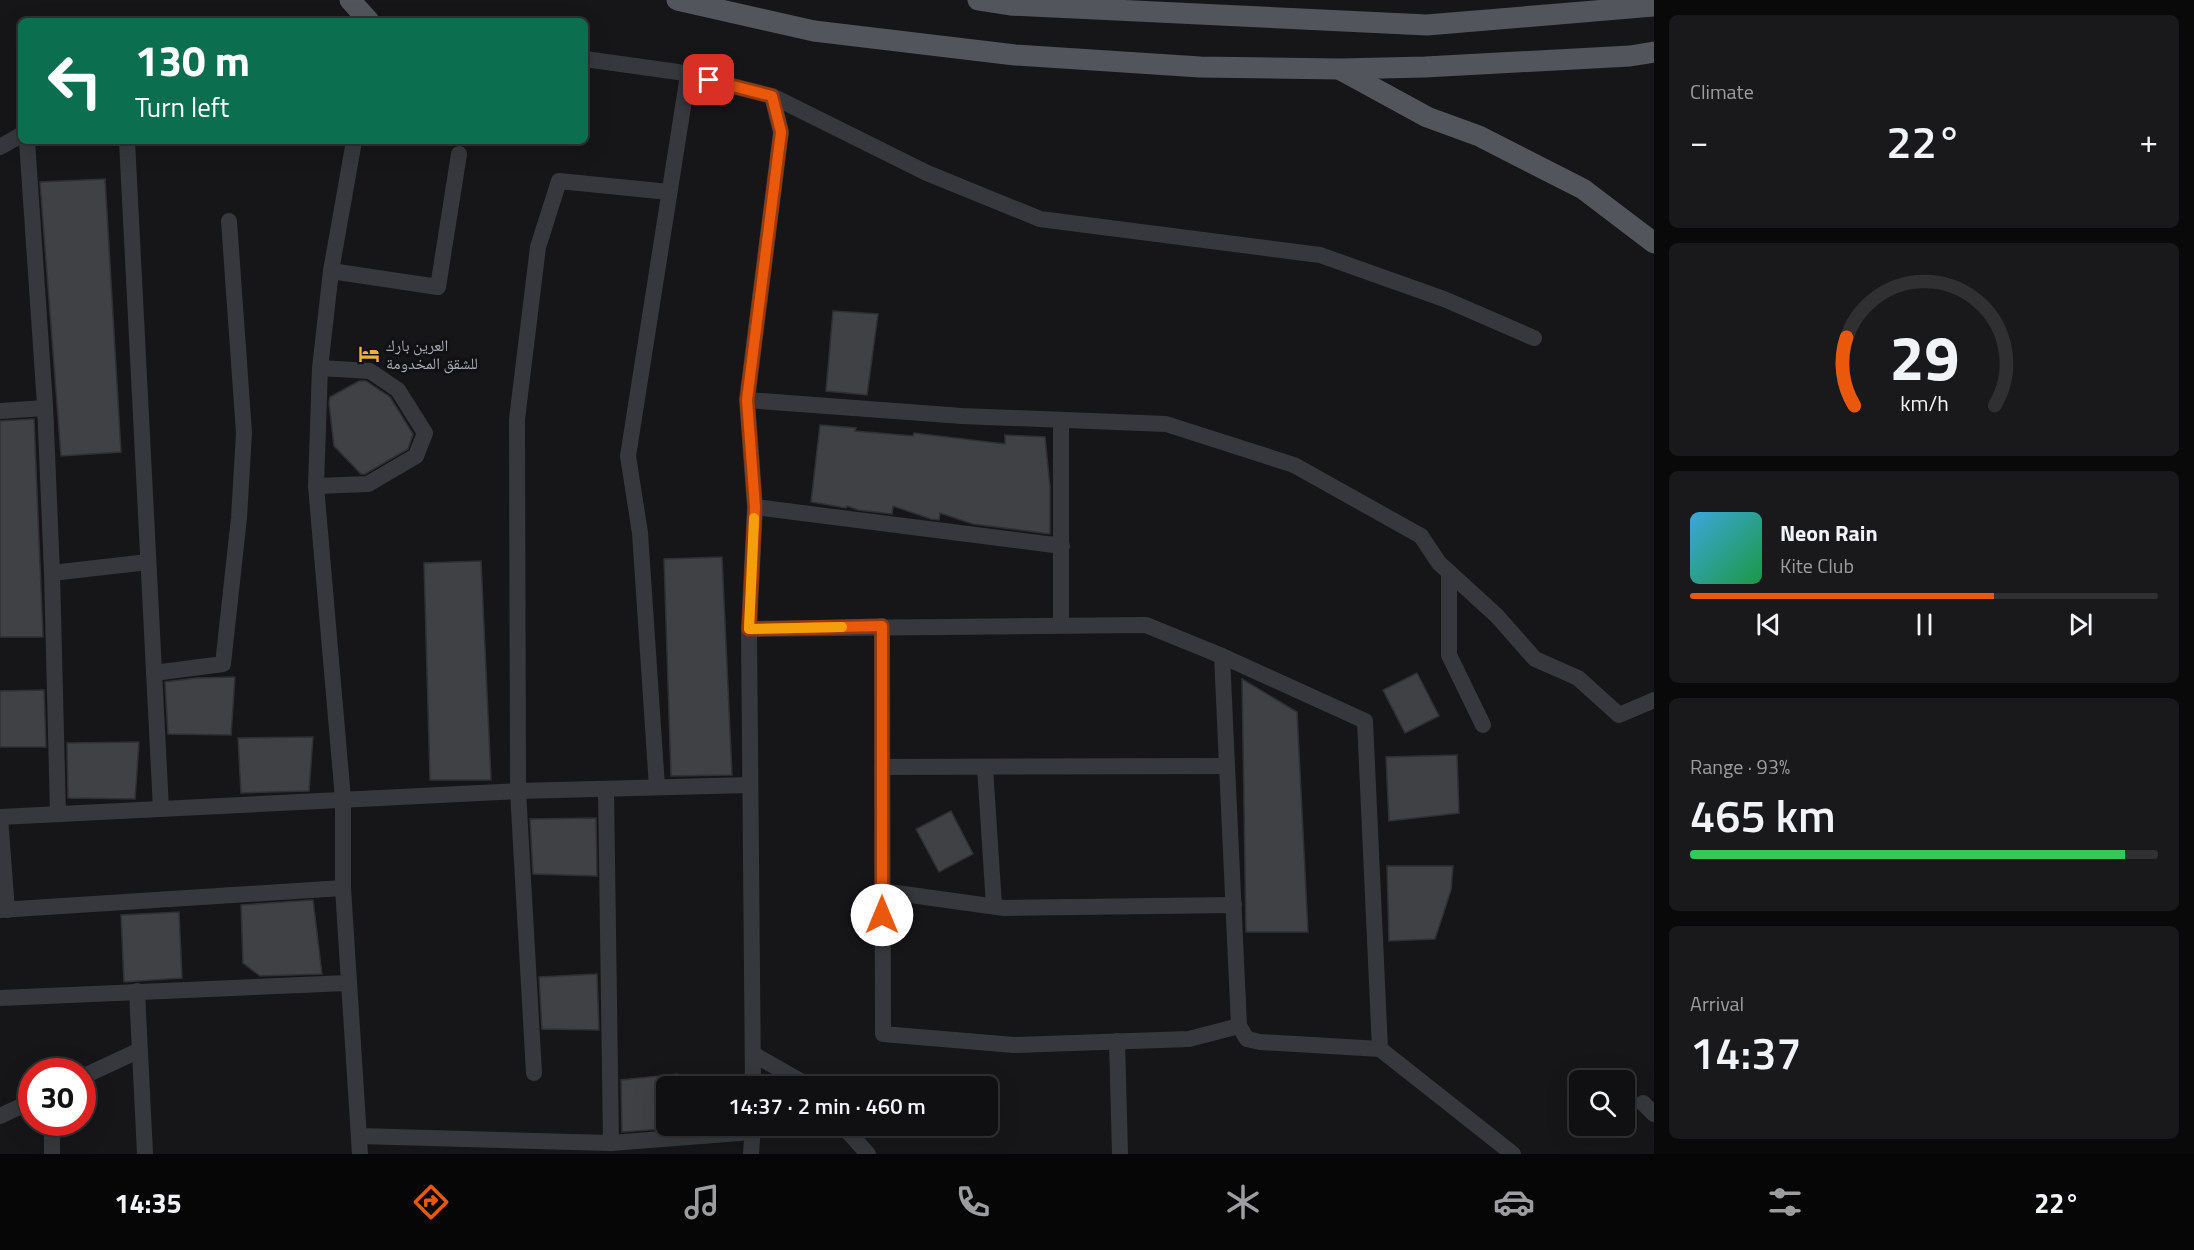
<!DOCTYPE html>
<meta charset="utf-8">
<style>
:root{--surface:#101012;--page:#19191b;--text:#f1f3f6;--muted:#9c9d9f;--line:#303032;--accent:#ea580c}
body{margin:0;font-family:"Titillium Web","Noto Naskh Arabic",sans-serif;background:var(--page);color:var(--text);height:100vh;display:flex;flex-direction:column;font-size:22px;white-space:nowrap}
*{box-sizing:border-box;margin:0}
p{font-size:20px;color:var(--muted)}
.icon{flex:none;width:33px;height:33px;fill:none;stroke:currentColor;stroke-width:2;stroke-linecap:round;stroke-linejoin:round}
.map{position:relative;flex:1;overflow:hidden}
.panel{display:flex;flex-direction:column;gap:15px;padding:15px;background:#09090a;width:540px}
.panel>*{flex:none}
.banner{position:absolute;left:18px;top:18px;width:570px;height:126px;border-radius:9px;box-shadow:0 6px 24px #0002,0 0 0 2px var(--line);background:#0b6e4f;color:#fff;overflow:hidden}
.tools{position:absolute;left:1569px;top:1070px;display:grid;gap:12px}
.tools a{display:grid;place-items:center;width:66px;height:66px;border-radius:9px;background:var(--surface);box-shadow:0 6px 24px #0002,0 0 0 2px var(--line);font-size:30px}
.speed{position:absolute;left:18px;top:1058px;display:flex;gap:12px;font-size:30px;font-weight:700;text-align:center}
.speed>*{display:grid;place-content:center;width:78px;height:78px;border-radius:50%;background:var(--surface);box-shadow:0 6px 24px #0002,0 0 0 2px var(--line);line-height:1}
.speed .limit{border:9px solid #d22;background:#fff;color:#111}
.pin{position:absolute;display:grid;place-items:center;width:51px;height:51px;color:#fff;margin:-26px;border-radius:12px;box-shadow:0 3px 9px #0006}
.me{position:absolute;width:66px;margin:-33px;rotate:0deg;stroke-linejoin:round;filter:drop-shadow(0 0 4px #0008)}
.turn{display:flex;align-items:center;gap:21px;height:126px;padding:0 18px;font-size:27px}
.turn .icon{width:78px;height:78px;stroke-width:2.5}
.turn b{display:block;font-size:42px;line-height:51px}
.big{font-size:45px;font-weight:600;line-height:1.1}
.panel .card{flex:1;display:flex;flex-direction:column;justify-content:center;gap:9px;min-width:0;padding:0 21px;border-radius:9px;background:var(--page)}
.panel .dial{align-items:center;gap:0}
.dial svg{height:156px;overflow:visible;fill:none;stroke:var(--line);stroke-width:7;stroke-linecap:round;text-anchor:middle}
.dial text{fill:var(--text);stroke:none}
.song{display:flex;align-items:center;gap:18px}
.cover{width:72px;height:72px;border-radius:9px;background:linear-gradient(135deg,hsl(200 70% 55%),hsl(140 70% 35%))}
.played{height:6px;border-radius:3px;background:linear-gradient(90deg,var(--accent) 65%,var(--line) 65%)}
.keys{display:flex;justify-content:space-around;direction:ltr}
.heat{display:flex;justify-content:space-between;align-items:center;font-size:33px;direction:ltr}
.charge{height:9px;border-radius:4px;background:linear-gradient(90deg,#34c759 93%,var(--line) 0)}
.trip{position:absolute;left:656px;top:1076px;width:342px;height:60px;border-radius:9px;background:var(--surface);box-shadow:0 6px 24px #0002,0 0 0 2px var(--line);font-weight:600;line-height:60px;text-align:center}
.dock{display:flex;height:96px;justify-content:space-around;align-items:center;background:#060607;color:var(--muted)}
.dock .icon{width:42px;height:42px}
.dock .current{color:var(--accent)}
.dock b{font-size:27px;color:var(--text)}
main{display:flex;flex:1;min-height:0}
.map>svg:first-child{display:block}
.building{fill:#404145;stroke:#303034;stroke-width:1.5}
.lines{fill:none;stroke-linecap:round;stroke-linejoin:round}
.minor{stroke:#37383d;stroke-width:16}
.major{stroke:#53555c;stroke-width:21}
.route-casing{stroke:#983908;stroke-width:15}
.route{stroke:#ea580c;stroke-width:10}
.slow{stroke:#f59e0b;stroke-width:10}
.labels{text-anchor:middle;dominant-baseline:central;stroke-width:6;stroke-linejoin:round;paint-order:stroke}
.poi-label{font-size:16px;fill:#a8adb8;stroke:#111113;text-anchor:start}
</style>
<main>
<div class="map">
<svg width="1654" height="1154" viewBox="0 0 1654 1154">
<rect width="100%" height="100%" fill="#161618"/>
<g class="building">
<path d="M105,179L121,452L61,456L40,182Z"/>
<path d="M833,311L878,314L867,395L826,391Z"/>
<path d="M359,381H366L390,397L413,434L408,449L365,474H361L334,446L329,403L330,397Z"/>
<path d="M34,419L43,637H0V421Z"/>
<path d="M820,425L856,428L855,431L913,436L914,433L1005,444V435L1045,437L1050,487V534L973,524L940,513L939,520L931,519L893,506L892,514L858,510L847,506L846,508L811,502Z"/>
<path d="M722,557L732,775L671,776L664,559Z"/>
<path d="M481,561L491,780H430L424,563Z"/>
<path d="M1417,673L1439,716L1405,733L1383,690Z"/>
<path d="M235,677L231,735L168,734L165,682L196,678Z"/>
<path d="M1242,679L1297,712L1308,932H1246Z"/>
<path d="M44,690L46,747H0V691Z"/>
<path d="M313,737L309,791L241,793L238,738Z"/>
<path d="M139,742L135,799L68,798L67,743Z"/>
<path d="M1457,755L1459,813L1389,821L1386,757Z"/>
<path d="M951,811L973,854L939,872L916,829Z"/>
<path d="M596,818L597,876L533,874L530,819Z"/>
<path d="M1387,866H1453L1451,890L1435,939L1389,941Z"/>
<path d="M313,900L322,974L260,976L243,963L241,905Z"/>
<path d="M179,912L182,978L124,982L121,915Z"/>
<path d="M597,974L599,1030L542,1029L539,977Z"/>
<path d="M678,1074L680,1086H666V1125L688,1127L622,1132L621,1080Z"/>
</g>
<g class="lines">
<g class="minor">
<path d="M585,59L678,72L772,96L927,173L1040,219L1320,255L1444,299L1534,338"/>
<path d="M27,141L45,405L52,573L58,814"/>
<path d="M127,141L161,809"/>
<path d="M354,141L331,271L320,368L316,486L343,799V888L360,1154"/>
<path d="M0,147L21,135"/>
<path d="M331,271L438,287L459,154"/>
<path d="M747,400L962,416L1166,424L1294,465L1421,536L1439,563L1497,616L1535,659L1578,678L1619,715L1654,700"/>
<path d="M0,411L45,408"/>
<path d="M316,486L368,484L416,456L425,433L398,390L370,371L320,368"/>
<path d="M755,507L1062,546"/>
<path d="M1449,572V655L1483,725"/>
<path d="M52,573L148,562"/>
<path d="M1061,625V420"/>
<path d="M882,626L883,1034L1014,1045L1189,1039L1239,1026"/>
<path d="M749,629L1146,625L1222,656L1365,721L1380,1049L1513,1154"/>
<path d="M1222,656L1239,1026L1247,1039L1260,1042L1380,1049"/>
<path d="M154,673L223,664L239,518L244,433L229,221"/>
<path d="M882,767L1227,766"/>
<path d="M985,767L994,906"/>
<path d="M657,787L640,533L628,456L688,75"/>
<path d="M606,789L611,1143"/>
<path d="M0,817L518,791L750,785"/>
<path d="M0,817L7,910"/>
<path d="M882,891L1004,908L1234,905"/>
<path d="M0,910L343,888"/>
<path d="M137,991L145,1154"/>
<path d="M0,998L347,983"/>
<path d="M1117,1041L1120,1154"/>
<path d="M753,1054L809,1086"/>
<path d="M534,1073L518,791L517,419L538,247L559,181L669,192"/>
<path d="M82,1077L140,1050"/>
<path d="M753,1086L749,629L755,507L747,400L781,132L772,96"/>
<path d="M1643,1103L1654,1114"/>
<path d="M0,1116L32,1101"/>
<path d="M52,1122V1154"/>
<path d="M842,1125L868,1154"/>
<path d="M359,1136L611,1143L753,1132"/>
<path d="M751,1154L753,1125"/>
</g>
<g class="major">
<path d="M350,0L369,21"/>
<path d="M677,0L814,31L1015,55L1200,67L1340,69L1425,67L1630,56L1654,52"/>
<path d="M978,0L1010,5L1427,25L1654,6"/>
<path d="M1341,70L1427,117L1479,136L1583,189L1654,243"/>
</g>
</g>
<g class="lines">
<g class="route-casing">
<path id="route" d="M709,80L772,96L781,132L747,400L755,507L749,629L882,626V915"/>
</g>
<use href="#route" class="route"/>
<path class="slow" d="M754,518L749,629L842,627"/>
</g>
<defs>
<g id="hotel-bare" transform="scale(1.62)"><path d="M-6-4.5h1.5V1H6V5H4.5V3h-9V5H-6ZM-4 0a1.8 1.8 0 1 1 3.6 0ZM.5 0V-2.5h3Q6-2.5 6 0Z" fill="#f2b134" stroke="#111113" stroke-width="2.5" paint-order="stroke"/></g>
</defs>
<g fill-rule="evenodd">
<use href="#hotel-bare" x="369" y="354"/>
</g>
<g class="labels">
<g class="poi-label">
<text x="386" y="345">العرين بارك<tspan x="386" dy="18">للشقق المخدومة</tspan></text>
</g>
</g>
</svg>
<div class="tools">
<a><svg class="icon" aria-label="search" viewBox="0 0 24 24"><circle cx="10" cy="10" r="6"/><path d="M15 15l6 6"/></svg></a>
</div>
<div class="speed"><div class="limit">30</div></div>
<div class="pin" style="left:709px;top:80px;background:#d93025"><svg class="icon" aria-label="arrive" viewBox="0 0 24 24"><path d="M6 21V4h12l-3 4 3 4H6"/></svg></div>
<svg class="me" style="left:882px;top:915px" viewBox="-20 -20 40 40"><circle r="19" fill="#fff"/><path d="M0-13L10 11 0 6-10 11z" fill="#ea580c"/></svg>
<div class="trip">14:37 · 2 min · 460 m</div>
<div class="banner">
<div class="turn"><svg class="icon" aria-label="left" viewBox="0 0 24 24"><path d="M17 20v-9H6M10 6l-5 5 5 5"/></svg><div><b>130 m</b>Turn left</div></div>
</div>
</div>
<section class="panel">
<div class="card"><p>Climate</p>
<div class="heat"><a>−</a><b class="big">22°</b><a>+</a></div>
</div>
<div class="card dial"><svg viewBox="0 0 100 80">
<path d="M14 69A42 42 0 1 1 86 69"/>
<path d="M14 69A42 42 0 0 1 10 34" stroke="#ea580c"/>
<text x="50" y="56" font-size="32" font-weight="700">29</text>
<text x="50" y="72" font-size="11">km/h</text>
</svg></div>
<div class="card">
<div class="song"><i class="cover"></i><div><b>Neon Rain</b><p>Kite Club</p></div></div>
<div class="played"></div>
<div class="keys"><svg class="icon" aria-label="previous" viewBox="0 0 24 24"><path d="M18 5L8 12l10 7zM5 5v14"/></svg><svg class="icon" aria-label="pause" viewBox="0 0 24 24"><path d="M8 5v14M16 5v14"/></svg><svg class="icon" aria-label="next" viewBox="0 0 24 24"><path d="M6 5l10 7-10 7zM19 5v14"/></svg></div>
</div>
<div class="card"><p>Range · 93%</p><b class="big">465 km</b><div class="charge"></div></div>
<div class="card"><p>Arrival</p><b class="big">14:37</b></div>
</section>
</main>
<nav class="dock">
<b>14:35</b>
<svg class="icon current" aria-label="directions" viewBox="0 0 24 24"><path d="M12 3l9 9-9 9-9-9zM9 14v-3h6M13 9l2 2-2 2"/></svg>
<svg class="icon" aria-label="music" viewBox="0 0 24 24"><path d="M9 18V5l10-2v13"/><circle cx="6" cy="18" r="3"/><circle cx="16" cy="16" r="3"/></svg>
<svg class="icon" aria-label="phone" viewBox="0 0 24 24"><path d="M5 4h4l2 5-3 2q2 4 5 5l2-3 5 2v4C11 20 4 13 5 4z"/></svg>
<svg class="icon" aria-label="climate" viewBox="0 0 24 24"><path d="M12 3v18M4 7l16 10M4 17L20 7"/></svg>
<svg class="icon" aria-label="car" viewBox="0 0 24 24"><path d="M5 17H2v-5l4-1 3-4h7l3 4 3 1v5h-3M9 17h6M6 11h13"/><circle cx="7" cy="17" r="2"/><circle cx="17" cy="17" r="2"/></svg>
<svg class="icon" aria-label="filters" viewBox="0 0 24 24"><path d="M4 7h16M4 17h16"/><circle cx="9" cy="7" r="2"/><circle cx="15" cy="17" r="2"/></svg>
<b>22°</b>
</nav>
